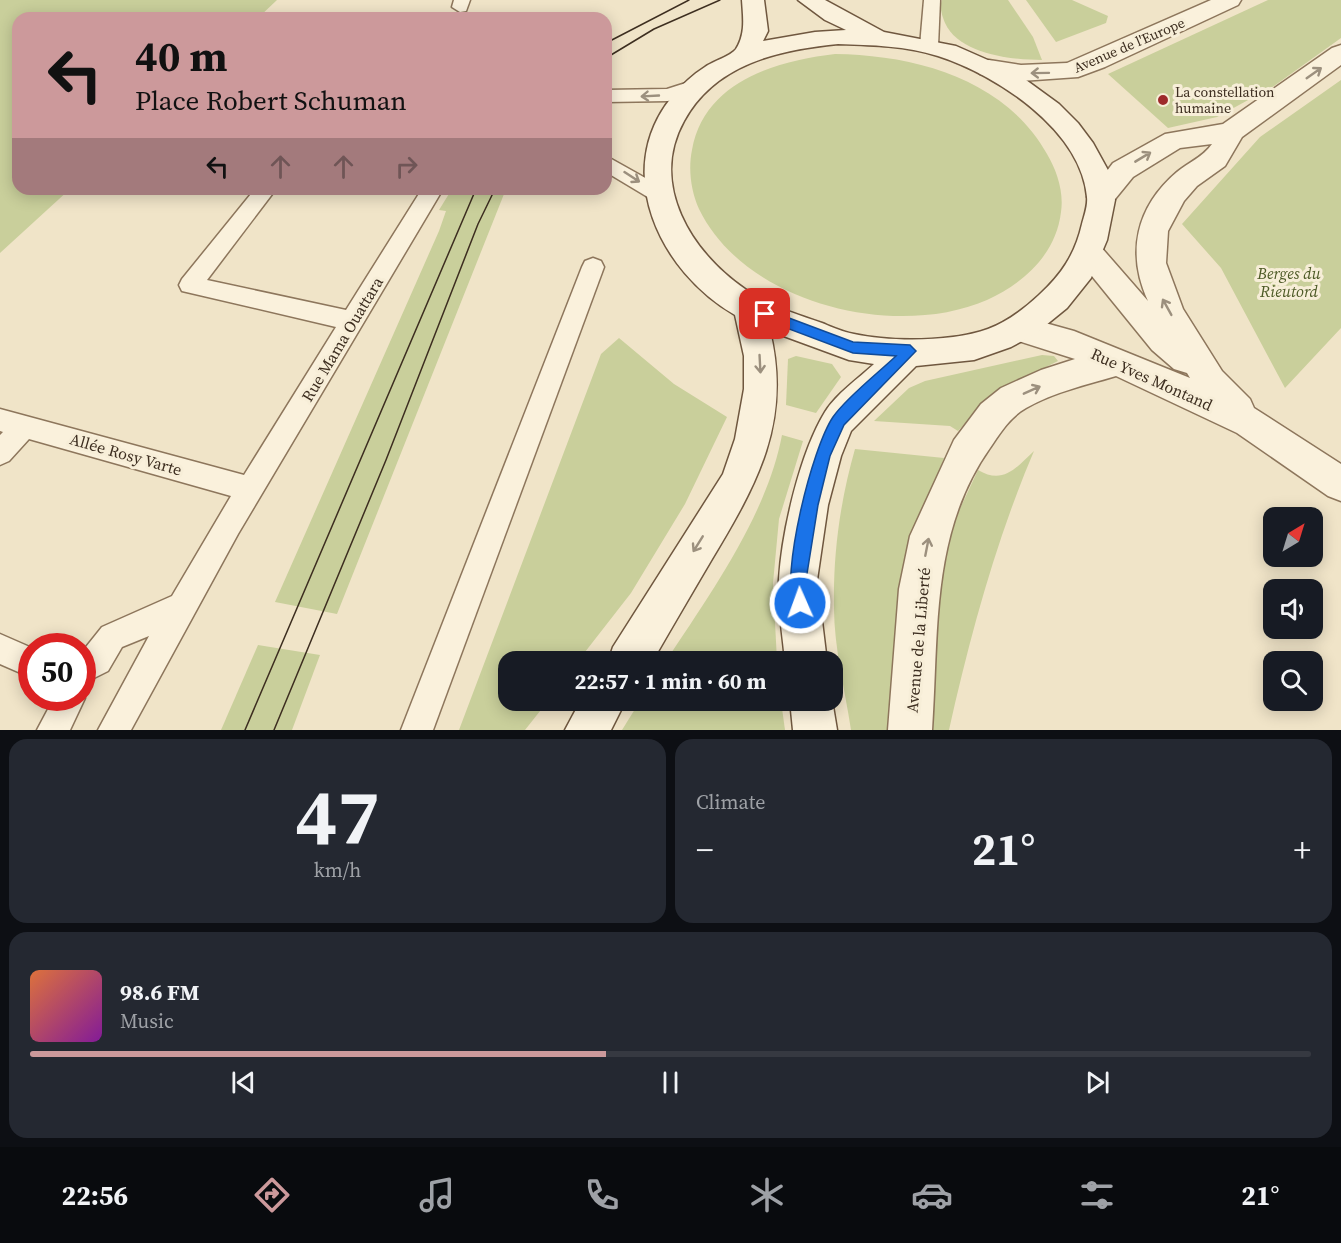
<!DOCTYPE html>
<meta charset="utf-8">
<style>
:root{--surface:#171b24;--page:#242831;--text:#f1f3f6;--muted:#9ea1a6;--line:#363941;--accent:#cc999b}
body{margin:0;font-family:"Source Serif 4",serif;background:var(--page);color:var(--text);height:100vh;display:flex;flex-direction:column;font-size:22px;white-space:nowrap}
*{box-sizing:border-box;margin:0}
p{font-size:20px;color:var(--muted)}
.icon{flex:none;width:33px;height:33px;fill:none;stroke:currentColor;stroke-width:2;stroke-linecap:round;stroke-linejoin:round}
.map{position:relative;height:730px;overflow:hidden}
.details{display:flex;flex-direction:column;gap:9px;padding:9px;background:#0d0f14;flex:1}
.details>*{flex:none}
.top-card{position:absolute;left:12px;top:12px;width:600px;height:183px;border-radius:18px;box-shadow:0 3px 15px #0003;background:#cc999b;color:#111;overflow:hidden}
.needle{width:39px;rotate:38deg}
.controls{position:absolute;left:1263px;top:507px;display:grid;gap:12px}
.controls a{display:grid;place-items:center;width:60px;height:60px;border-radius:12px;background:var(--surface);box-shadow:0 3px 15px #0003;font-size:30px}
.speed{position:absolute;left:18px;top:633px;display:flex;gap:12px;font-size:30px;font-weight:700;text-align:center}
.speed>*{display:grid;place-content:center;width:78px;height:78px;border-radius:50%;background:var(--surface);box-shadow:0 3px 15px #0003;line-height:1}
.speed .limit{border:9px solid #d22;background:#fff;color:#111}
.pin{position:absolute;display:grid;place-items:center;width:51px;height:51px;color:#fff;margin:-26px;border-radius:12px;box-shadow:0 3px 9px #0006}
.me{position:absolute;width:66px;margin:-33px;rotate:358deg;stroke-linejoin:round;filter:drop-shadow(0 0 4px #0008)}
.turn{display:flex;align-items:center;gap:21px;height:126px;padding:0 24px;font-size:27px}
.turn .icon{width:78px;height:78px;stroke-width:2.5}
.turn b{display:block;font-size:42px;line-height:51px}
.lanes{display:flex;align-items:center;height:57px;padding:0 24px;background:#0003;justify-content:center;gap:30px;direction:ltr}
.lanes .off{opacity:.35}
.big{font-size:45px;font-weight:700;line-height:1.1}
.details .card{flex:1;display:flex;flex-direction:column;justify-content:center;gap:9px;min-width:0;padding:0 21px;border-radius:18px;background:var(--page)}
.details .dial{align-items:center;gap:0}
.dial b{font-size:78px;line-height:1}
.song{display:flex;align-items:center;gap:18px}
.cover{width:72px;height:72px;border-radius:9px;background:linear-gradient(135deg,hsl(20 70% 55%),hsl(290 70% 35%))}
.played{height:6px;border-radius:3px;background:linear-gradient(90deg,var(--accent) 45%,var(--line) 45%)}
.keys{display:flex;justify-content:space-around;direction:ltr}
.heat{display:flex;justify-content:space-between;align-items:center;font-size:33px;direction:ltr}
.details .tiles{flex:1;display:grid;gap:9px;grid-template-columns:1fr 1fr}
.card:last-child{grid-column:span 2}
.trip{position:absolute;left:498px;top:651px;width:345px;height:60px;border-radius:18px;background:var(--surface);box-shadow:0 3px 15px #0003;font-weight:700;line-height:60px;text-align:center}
.tab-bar{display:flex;height:96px;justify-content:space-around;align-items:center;background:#090b0e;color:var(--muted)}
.tab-bar .icon{width:42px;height:42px}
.tab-bar .on{color:var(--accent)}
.tab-bar b{font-size:27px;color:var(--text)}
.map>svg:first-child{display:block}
.green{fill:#c9cf9b}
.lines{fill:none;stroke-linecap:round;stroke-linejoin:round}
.lane-casing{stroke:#8d765c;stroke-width:3}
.street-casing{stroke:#8d765c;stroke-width:3}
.secondary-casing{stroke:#6f573f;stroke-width:3}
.lane{fill:#faf1dc;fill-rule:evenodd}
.street{fill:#faf1dc;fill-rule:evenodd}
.secondary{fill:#faf1dc;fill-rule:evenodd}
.tram{stroke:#3d2e20;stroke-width:1.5}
.oneway{stroke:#9c907e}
.route{fill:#1a73e8;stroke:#114b97;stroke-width:1.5}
.poi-dot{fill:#9e2a2b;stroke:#f7eed8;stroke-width:2}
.labels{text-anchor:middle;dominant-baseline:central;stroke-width:6;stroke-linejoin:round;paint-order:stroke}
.far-street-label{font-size:14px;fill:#3d2e20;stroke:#f7eed8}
.far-poi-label{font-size:14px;fill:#3d2e20;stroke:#f7eed8;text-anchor:start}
.park-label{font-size:16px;font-style:italic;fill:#4d5a26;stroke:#f7eed8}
.street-label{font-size:16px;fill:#3d2e20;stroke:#f7eed8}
</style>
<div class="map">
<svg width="1341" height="730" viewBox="0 0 1341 730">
<rect width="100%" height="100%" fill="#f0e4c8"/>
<g class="green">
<path d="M0,0H277L258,18H18V189H70L0,253Z"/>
<path d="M942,0H1008L1033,37L1042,60C1011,60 959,54 945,23C942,16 939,7 942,0Z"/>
<path d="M1026,0H1072L1108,16L1106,23L1056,42Z"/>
<path d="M1268,0H1341V38L1274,86L1217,117L1168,128L1108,74Z"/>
<path d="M835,54C915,55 1005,79 1047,154C1057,171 1064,192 1061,212C1056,254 1024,283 987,300C895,340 745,304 699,209C691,191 688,169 692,150C704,82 775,61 835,54Z"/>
<path d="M1341,80V328L1285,388L1221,268L1182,224L1260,137Z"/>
<path d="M452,189H506L337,614L275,602L439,231L446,211L439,210Z"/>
<path d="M619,338L674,384L727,417L685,504L631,593L578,661L508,662V700L548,701L525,730H459L601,354Z"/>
<path d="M1042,355L1054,356L1058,361L1002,389L982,405L958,431L950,426L874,421L909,388L925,381Z"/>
<path d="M796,356L832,364L841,377L816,413L786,405L788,359Z"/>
<path d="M782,435L803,441L779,519L773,583L777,661H666C710,594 767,515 782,435Z"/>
<path d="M855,449L944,458L911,541L896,730H851C845,690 834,648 834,608C833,553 840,502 855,449Z"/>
<path d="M1034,451C996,540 970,636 949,730H933V653L944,543L978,470C1003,485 1016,468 1034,451Z"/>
<path d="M258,645L320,655L292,730H221Z"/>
<path d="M640,701H781L785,730H622Z"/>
</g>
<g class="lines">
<g class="lane-casing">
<g id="lane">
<path d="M454,0H470L466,11L460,12L452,7Z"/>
<path d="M924,0H940L938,46L929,51L920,46Z"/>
<path d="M692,81L701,87L698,91L668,101L606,102V90L667,89Z"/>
<path d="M606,156L665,189L668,194L665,199L658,201L651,199L606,172Z"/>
<path d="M255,189H276L207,280L346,310L422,189H443L238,534L131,730H98L149,636L122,647L108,671L82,684V652L102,627L172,596L231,496L29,439L9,461L0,465V435L3,432L0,431V409L244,475L336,327L182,291L179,285L182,279Z"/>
<path d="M593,258L601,261L604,267L433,730H401L582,267L585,261Z"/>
<path d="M0,634L32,648V678L0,664Z"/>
<path d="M82,691L85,698L70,730H37L54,698H82Z"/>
</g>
</g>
<g class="street-casing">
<g id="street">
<path d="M1211,0H1241L1238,5L1105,67L1078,77L1021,81L980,74L977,68L980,62L989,60L1021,65L1067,63Z"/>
<path d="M1341,45V65L1242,137L1225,166L1197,186L1184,201L1168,231L1166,263L1183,309L1222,371L1250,399L1254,408L1341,464V501L1328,496L1237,433L1116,376C1086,385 1054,392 1026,408C1010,417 1000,433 990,448C930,533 939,632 932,730H888L899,589L910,536L954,440L981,404L1001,388L1041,370L1075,359L1009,338L1004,329L1009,320L1020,316L1074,331L1190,378L1187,373L1174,369L1152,350L1074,254L1078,246L1089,243L1100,246L1148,301C1126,253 1136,207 1177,172C1189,162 1203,157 1212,144L1180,148L1133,177L1111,204L1101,207L1091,204L1087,197L1113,163L1165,134L1223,124L1332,48Z"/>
</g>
</g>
<g class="secondary-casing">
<g id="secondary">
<path d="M742,0H764L768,31L763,41L815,32L846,30L825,20L798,0H825L884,32L956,46L1015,72L1059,104L1078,123L1093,143L1109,172L1115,200L1107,240L1091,278L1067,308L1035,334L1011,347L974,360L916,366L851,431L841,456L828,505L817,580L827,662H785C783,635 777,606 779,579C782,531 800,453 825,412C836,394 859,378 874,364L849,360L770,331C792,422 757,484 712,559C692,593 672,627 652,662H608L613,647L723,474L735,439L744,389V356L735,315C660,272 612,172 671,98C681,86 692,75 705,67C713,61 731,56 736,49C746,33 743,17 742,0ZM838,44C872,45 906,46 938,56C997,75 1081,130 1087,197C1088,206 1084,216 1082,224C1075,254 1062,274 1039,295C1024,309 1007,322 988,329C953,342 890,342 854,334C843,332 832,327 822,323C795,314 768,305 745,289C691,252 649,184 684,121C715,64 778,50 838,44Z"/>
<path d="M581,700H626L611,730H565Z"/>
<path d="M790,700H832L837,730H793Z"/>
</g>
</g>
<use href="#lane" class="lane"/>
<use href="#street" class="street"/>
<use href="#secondary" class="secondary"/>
<g class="tram">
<path d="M606,43L689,0"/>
<path d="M606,58L654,29L720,0"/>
<path d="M245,730L476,189"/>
<path d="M274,730L386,460L478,224L495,189"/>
</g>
</g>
<defs><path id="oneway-shaft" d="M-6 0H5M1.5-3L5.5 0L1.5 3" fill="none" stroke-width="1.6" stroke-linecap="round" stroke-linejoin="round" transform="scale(1.5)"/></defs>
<g class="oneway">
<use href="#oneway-shaft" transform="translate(1040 73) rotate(179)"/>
<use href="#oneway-shaft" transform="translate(1314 73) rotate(-35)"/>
<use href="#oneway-shaft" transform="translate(650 96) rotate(177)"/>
<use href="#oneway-shaft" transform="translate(1143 157) rotate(-31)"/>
<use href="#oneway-shaft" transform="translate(632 177) rotate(33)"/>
<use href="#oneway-shaft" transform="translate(1167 307) rotate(-119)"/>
<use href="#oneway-shaft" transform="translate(760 364) rotate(87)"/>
<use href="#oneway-shaft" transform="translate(1032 390) rotate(-24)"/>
<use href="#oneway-shaft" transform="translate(698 544) rotate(122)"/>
<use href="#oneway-shaft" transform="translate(927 547) rotate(-79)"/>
</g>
<path class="route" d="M765,309L853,342L910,345L916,351L844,425L830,456L818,505L806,580L808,603L806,609L800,611L794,609C780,575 812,448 833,417C846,398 878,373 896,356L853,353L760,318V311Z"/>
<circle class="poi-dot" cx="1163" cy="100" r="6"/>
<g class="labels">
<g class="far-street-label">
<text transform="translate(1129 45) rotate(-23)">Avenue de l'Europe</text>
</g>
<g class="far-poi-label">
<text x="1175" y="92">La constellation<tspan x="1175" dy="16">humaine</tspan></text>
</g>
<g class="park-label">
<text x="1289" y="273">Berges du<tspan x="1289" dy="18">Rieutord</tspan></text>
</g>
<g class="street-label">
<text transform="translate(342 339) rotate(-59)">Rue Mama Ouattara</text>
<text transform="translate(1152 379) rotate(24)">Rue Yves Montand</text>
<text transform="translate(126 454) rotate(16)">Allée Rosy Varte</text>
<text transform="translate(918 640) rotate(-85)">Avenue de la Liberté</text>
</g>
</g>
</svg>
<div class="controls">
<a><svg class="needle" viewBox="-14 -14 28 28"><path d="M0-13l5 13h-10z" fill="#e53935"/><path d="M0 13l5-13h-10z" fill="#9ea1a6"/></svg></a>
<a><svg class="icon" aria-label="sound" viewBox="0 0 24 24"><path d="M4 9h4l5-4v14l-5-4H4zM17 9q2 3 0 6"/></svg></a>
<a><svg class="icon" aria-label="search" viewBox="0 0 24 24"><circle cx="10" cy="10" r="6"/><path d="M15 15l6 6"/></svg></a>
</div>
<div class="speed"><div class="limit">50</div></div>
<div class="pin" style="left:765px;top:314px;background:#d93025"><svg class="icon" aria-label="arrive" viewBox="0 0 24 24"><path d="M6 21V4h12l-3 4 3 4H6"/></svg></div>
<svg class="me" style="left:800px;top:603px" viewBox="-20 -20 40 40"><circle r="17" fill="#1a73e8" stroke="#fff" stroke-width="3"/><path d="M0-11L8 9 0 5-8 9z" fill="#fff"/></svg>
<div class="trip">22:57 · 1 min · 60 m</div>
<div class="top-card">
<div class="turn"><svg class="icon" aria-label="left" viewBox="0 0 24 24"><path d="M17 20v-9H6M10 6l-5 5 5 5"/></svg><div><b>40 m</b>Place Robert Schuman</div></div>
<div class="lanes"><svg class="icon" aria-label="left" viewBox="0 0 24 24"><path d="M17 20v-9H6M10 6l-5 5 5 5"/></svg><svg class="icon off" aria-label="ahead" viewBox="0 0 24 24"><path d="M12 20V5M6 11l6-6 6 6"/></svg><svg class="icon off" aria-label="ahead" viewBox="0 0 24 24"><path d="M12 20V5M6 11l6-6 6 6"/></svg><svg class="icon off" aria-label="right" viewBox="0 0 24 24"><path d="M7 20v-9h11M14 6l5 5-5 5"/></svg></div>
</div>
</div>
<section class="details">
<div class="tiles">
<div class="card dial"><b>47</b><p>km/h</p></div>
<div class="card"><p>Climate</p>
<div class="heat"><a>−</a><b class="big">21°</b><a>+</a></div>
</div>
<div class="card">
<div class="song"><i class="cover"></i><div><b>98.6 FM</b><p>Music</p></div></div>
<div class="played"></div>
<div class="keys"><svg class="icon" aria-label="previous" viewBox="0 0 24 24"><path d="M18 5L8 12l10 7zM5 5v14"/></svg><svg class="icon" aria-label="pause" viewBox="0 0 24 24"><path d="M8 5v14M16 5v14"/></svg><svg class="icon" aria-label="next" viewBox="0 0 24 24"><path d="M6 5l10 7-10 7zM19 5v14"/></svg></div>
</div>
</div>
</section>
<nav class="tab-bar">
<b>22:56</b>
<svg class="icon on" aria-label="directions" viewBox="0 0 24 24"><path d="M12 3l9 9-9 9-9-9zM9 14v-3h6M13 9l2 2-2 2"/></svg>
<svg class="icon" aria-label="music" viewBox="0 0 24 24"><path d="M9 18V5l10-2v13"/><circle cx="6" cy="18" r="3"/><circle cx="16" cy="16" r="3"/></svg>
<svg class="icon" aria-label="phone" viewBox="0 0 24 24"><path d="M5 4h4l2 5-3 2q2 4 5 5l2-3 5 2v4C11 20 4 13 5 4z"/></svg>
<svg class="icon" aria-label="climate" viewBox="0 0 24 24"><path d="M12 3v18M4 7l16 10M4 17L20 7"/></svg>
<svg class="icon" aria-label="car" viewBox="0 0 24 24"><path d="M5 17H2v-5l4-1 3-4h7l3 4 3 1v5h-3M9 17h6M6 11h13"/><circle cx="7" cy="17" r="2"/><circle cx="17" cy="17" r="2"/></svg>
<svg class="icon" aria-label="filters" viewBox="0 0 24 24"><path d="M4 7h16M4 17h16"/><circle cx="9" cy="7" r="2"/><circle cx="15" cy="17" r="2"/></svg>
<b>21°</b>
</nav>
